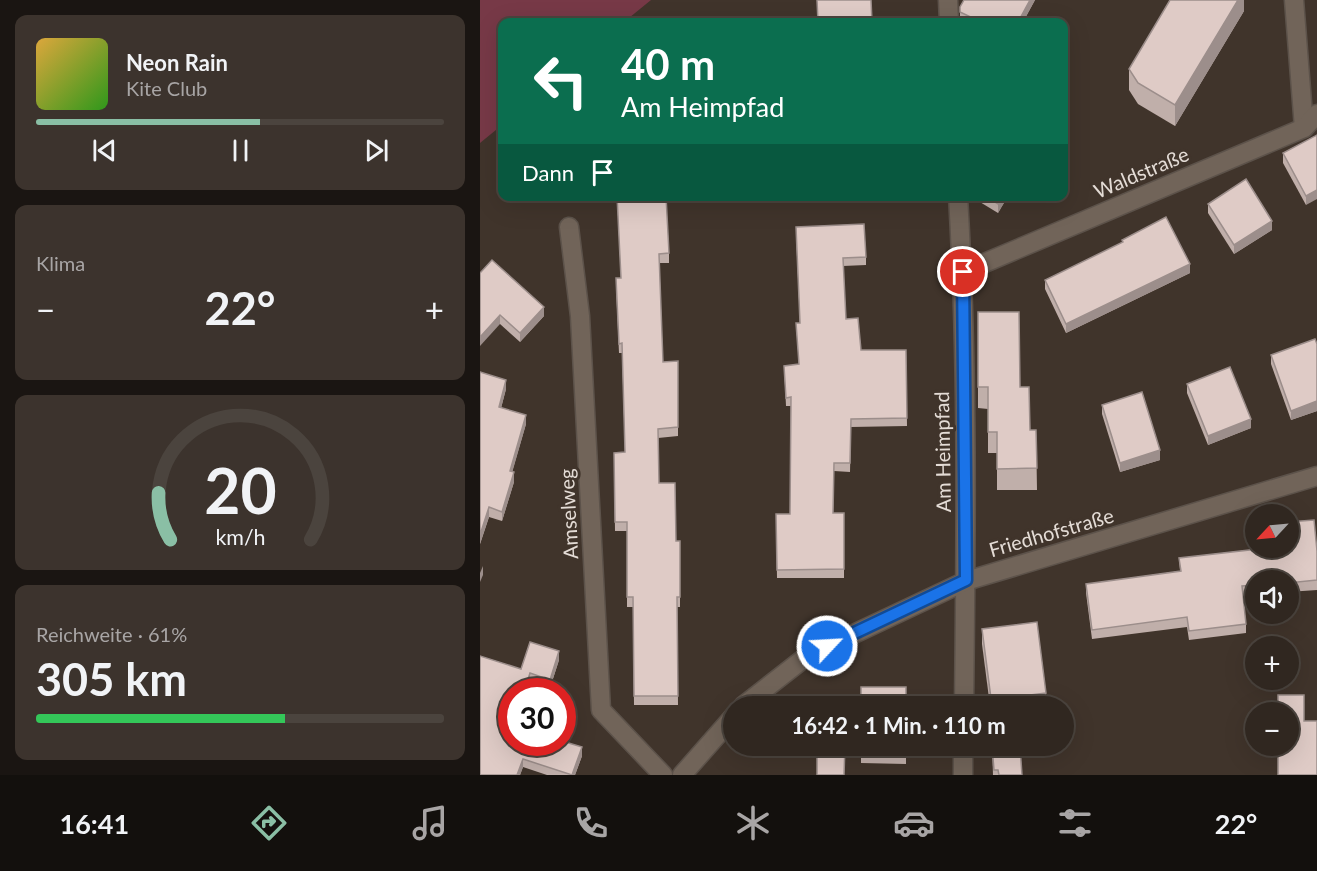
<!DOCTYPE html>
<html lang="de">
<meta charset="utf-8">
<style>
:root{--surface:#302720;--page:#3c332d;--text:#f1f3f6;--muted:#a8a5a5;--line:#4b443e;--accent:#8abfa5}
body{margin:0;font-family:Lato,sans-serif;background:var(--page);color:var(--text);height:100vh;display:flex;flex-direction:column;font-size:22px;white-space:nowrap}
*{box-sizing:border-box;margin:0}
p{font-size:20px;color:var(--muted)}
.icon{flex:none;width:33px;height:33px;fill:none;stroke:currentColor;stroke-width:2;stroke-linecap:round;stroke-linejoin:round}
.map{position:relative;flex:1;overflow:hidden}
.drawer{display:flex;flex-direction:column;gap:15px;padding:15px;background:#1a1512;width:480px}
.drawer>*{flex:none}
.top-card{position:absolute;left:18px;top:18px;width:570px;height:183px;border-radius:12px;box-shadow:0 6px 24px #0002,0 0 0 2px var(--line);background:#0b6e4f;color:#fff;overflow:hidden}
.needle{width:39px;rotate:244deg}
.tools{position:absolute;left:765px;top:504px;display:grid;gap:12px}
.tools a{display:grid;place-items:center;width:54px;height:54px;border-radius:50%;background:var(--surface);box-shadow:0 6px 24px #0002,0 0 0 2px var(--line);font-size:30px}
.speed{position:absolute;left:18px;top:678px;display:flex;gap:12px;font-size:30px;font-weight:700;text-align:center}
.speed>*{display:grid;place-content:center;width:78px;height:78px;border-radius:50%;background:var(--surface);box-shadow:0 6px 24px #0002,0 0 0 2px var(--line);line-height:1}
.speed .limit{border:9px solid #d22;background:#fff;color:#111}
.pin{position:absolute;display:grid;place-items:center;width:51px;height:51px;color:#fff;margin:-26px;border:3px solid #fff;border-radius:50%;box-shadow:0 2px 6px #0007}
.me{position:absolute;width:66px;margin:-33px;rotate:65deg;stroke-linejoin:round;filter:drop-shadow(0 0 4px #0008)}
.turn{display:flex;align-items:center;gap:21px;height:126px;padding:0 24px;font-size:27px}
.turn .icon{width:78px;height:78px;stroke-width:2.5}
.turn b{display:block;font-size:42px;line-height:51px}
.then{display:flex;align-items:center;height:57px;padding:0 24px;background:#0003;gap:12px;font-size:22px}
.big{font-size:45px;font-weight:700;line-height:1.1}
.drawer .tile{flex:1;display:flex;flex-direction:column;justify-content:center;gap:9px;min-width:0;padding:0 21px;border-radius:12px;background:var(--page)}
.drawer .dial{align-items:center;gap:0}
.dial svg{height:156px;overflow:visible;fill:none;stroke:var(--line);stroke-width:7;stroke-linecap:round;text-anchor:middle}
.dial text{fill:var(--text);stroke:none}
.song{display:flex;align-items:center;gap:18px}
.cover{width:72px;height:72px;border-radius:9px;background:linear-gradient(135deg,hsl(40 70% 55%),hsl(110 70% 35%))}
.played{height:6px;border-radius:3px;background:linear-gradient(90deg,var(--accent) 55%,var(--line) 55%)}
.keys{display:flex;justify-content:space-around;direction:ltr}
.heat{display:flex;justify-content:space-between;align-items:center;font-size:33px;direction:ltr}
.charge{height:9px;border-radius:4px;background:linear-gradient(90deg,#34c759 61%,var(--line) 0)}
.trip{position:absolute;left:243px;top:696px;width:351px;height:60px;border-radius:30px;background:var(--surface);box-shadow:0 6px 24px #0002,0 0 0 2px var(--line);font-weight:700;line-height:60px;text-align:center}
.menu{display:flex;height:96px;justify-content:space-around;align-items:center;background:#13100d;color:var(--muted)}
.menu .icon{width:42px;height:42px}
.menu .active{color:var(--accent)}
.menu b{font-size:27px;color:var(--text)}
main{display:flex;flex:1;min-height:0}
.map>svg:first-child{display:block}
.green{fill:#773947}
.lines{fill:none;stroke-linecap:round;stroke-linejoin:round}
.minor-casing{stroke:#5c524a;stroke-width:21}
.minor{stroke:#716459;stroke-width:18}
.wall{fill:#c0afaa}
.shaded-wall{fill:#9c8e8b}
.building{fill:#dfcbc6;stroke:#9c8e8b;stroke-width:1.5}
.route-casing{stroke:#114b97;stroke-width:15}
.route{stroke:#1a73e8;stroke-width:10}
.labels{text-anchor:middle;dominant-baseline:central;stroke-width:6;stroke-linejoin:round;paint-order:stroke}
.street-label{font-size:20px;fill:#e4dcd6;stroke:#40342b}
</style>
<main>
<section class="drawer">
<div class="tile">
<div class="song"><i class="cover"></i><div><b>Neon Rain</b><p>Kite Club</p></div></div>
<div class="played"></div>
<div class="keys"><svg class="icon" aria-label="previous" viewBox="0 0 24 24"><path d="M18 5L8 12l10 7zM5 5v14"/></svg><svg class="icon" aria-label="pause" viewBox="0 0 24 24"><path d="M8 5v14M16 5v14"/></svg><svg class="icon" aria-label="next" viewBox="0 0 24 24"><path d="M6 5l10 7-10 7zM19 5v14"/></svg></div>
</div>
<div class="tile"><p>Klima</p>
<div class="heat"><a>−</a><b class="big">22°</b><a>+</a></div>
</div>
<div class="tile dial"><svg viewBox="0 0 100 80">
<path d="M14 69A42 42 0 1 1 86 69"/>
<path d="M14 69A42 42 0 0 1 8 45" stroke="#8abfa5"/>
<text x="50" y="56" font-size="32" font-weight="700">20</text>
<text x="50" y="72" font-size="11">km/h</text>
</svg></div>
<div class="tile"><p>Reichweite · 61%</p><b class="big">305 km</b><div class="charge"></div></div>
</section>
<div class="map">
<svg width="837" height="775" viewBox="0 0 837 775">
<rect width="100%" height="100%" fill="#40342b"/>
<path class="green" d="M0,0H171L144,22H22V125L0,143Z"/>
<g class="lines">
<g class="minor-casing">
<g id="minor">
<path d="M468,0L469,22"/>
<path d="M814,0L824,128"/>
<path d="M478,196C488,366 486,537 484,706"/>
<path d="M89,227L100,316L121,710L183,775"/>
<path d="M483,272L824,128L837,114"/>
<path d="M263,706L327,656L486,581L837,476"/>
<path d="M202,775L254,716"/>
<path d="M483,775V746"/>
</g>
</g>
<use href="#minor" class="minor"/>
</g>
<g class="wall">
<path d="M555,0L543,22H483L480,21V7Z"/>
<path d="M764,0V11L695,126L658,104L649,90V69Z"/>
<path d="M837,135L826,205L803,163V153Z"/>
<path d="M137,196L189,253V263H179L183,362L198,361V436L178,438L179,483L196,541H200V607H197L198,705H154L153,607H147V531H135L134,453L145,452L142,353H139L136,287L141,278Z"/>
<path d="M495,196H528L518,213L495,199Z"/>
<path d="M728,204L792,230L754,254L728,213Z"/>
<path d="M316,235L386,257V265L363,266L366,319L381,350H426L427,426L371,427L370,472L354,471L353,513H364V578H297L296,514H310L311,406H306L304,366L319,365L316,323H320Z"/>
<path d="M642,240L710,273L586,333L565,289V280L642,243Z"/>
<path d="M0,273L64,316L40,342L20,324Z"/>
<path d="M498,312L540,387L550,430H556L557,490H517V453H508V409L498,408Z"/>
<path d="M837,344V411L811,420L791,364V355Z"/>
<path d="M0,372L26,389L21,408L46,424L32,472L34,482L22,521L9,517L0,544Z"/>
<path d="M707,384L771,428L728,445L707,393Z"/>
<path d="M622,405L680,460L640,472L622,414Z"/>
<path d="M777,548H808L837,551V590L808,592V580H776V595L763,596L766,624V633L709,640L707,627L612,639L606,593V584L700,571L699,558L777,549Z"/>
<path d="M502,629L566,693V706H510L502,644Z"/>
<path d="M50,642L79,651V660L70,688L50,682L47,692H32V742H82V741L102,747V756L95,775H67L43,767L40,775H0V656L41,669Z"/>
<path d="M381,746H426V764L381,763Z"/>
<path d="M512,746H540L542,775H513Z"/>
</g>
<g class="shaded-wall">
<path d="M550,0H555L543,22H538Z"/>
<path d="M758,0H764V11L695,126V105Z"/>
<path d="M837,190V199L826,205V196Z"/>
<path d="M522,196H528L518,213V204Z"/>
<path d="M792,221V230L754,254V245Z"/>
<path d="M710,264V273L586,333V324Z"/>
<path d="M64,307V316L40,342V333Z"/>
<path d="M20,315V324L0,346V337Z"/>
<path d="M26,380V389L19,416V407Z"/>
<path d="M837,401V411L811,420V411Z"/>
<path d="M46,415V424L30,480V471Z"/>
<path d="M771,419V428L728,445V436Z"/>
<path d="M680,450V460L640,472V463Z"/>
<path d="M34,472V482L22,521V512Z"/>
<path d="M9,507V517L0,544V535Z"/>
<path d="M3,566V575L0,582V573Z"/>
<path d="M79,651V660L70,688V680Z"/>
<path d="M50,673V682L47,692H44Z"/>
<path d="M102,747V756L95,775H92Z"/>
<path d="M43,759V767L40,775H37Z"/>
</g>
<g class="building">
<path d="M337,0H391L392,22H338Z"/>
<path d="M484,0H550L538,22H501L480,12V7Z"/>
<path d="M690,0H758L695,105L658,83L649,69Z"/>
<path d="M837,135V190L826,196L803,153Z"/>
<path d="M766,179L792,221L754,245L728,204Z"/>
<path d="M137,196H186L189,253L179,254L183,362L198,361V427L178,429L179,483H195L196,541H200V597H197L198,696H154L153,597H147V522H135L134,453L145,452L142,343L139,344L136,278H141Z"/>
<path d="M505,196H522L518,204Z"/>
<path d="M686,217L710,264L586,324L565,280L643,242L642,240Z"/>
<path d="M384,224L386,257L363,258L366,319L378,318L381,350H426L427,418L371,419L370,463H354L353,513H364V569L297,570L296,514H310L311,397L306,398L304,366L319,364L316,323H320L316,227Z"/>
<path d="M12,260L64,307L40,333L20,315L0,337V273Z"/>
<path d="M498,312H539L540,387H549L550,430H556L557,468L517,469V432H508V387H498Z"/>
<path d="M835,339L837,344V401L811,411L791,355Z"/>
<path d="M750,367L771,419L728,436L707,384Z"/>
<path d="M0,372L26,380L19,407L46,415L30,471L34,472L22,512L9,507L0,535Z"/>
<path d="M662,392L680,450L640,463L622,405Z"/>
<path d="M834,520L837,551V580L808,583V580H776V585L762,586L766,624L709,631L707,617L612,630L606,584L701,571L699,558L778,549V548H808V522Z"/>
<path d="M557,622L566,693L535,697L536,706H512L502,629Z"/>
<path d="M50,642L79,651L70,680L50,673L44,692H32V742H82V741L102,747L92,775L43,759L37,775H0V656L41,669Z"/>
<rect x="381" y="687" width="45" height="19"/>
<path d="M798,695H824V721H837V775H798V746H808V712H798Z"/>
<path d="M337,746H365L364,775H337Z"/>
<rect x="381" y="746" width="45" height="8"/>
<path d="M512,746H540L542,775H519L518,770H514Z"/>
</g>
<g class="lines">
<g class="route-casing">
<path id="route" d="M347,646L486,580L483,272"/>
</g>
<use href="#route" class="route"/>
</g>
<g class="labels">
<g class="street-label">
<text transform="translate(661 172) rotate(-23)">Waldstraße</text>
<text transform="translate(462 452) rotate(-91)">Am Heimpfad</text>
<text transform="translate(88 514) rotate(-93)">Amselweg</text>
<text transform="translate(571 532) rotate(-16)">Friedhofstraße</text>
</g>
</g>
</svg>
<div class="tools">
<a><svg class="needle" viewBox="-14 -14 28 28"><path d="M0-13l5 13h-10z" fill="#e53935"/><path d="M0 13l5-13h-10z" fill="#a8a5a5"/></svg></a>
<a><svg class="icon" aria-label="sound" viewBox="0 0 24 24"><path d="M4 9h4l5-4v14l-5-4H4zM17 9q2 3 0 6"/></svg></a>
<a>+</a>
<a>−</a>
</div>
<div class="speed"><div class="limit">30</div></div>
<div class="pin" style="left:483px;top:272px;background:#d93025"><svg class="icon" aria-label="arrive" viewBox="0 0 24 24"><path d="M6 21V4h12l-3 4 3 4H6"/></svg></div>
<svg class="me" style="left:347px;top:646px" viewBox="-20 -20 40 40"><circle r="17" fill="#1a73e8" stroke="#fff" stroke-width="3"/><path d="M0-11L8 9 0 5-8 9z" fill="#fff"/></svg>
<div class="trip">16:42 · 1 Min. · 110 m</div>
<div class="top-card">
<div class="turn"><svg class="icon" aria-label="left" viewBox="0 0 24 24"><path d="M17 20v-9H6M10 6l-5 5 5 5"/></svg><div><b>40 m</b>Am Heimpfad</div></div>
<div class="then">Dann<svg class="icon" aria-label="arrive" viewBox="0 0 24 24"><path d="M6 21V4h12l-3 4 3 4H6"/></svg></div>
</div>
</div>
</main>
<nav class="menu">
<b>16:41</b>
<svg class="icon active" aria-label="directions" viewBox="0 0 24 24"><path d="M12 3l9 9-9 9-9-9zM9 14v-3h6M13 9l2 2-2 2"/></svg>
<svg class="icon" aria-label="music" viewBox="0 0 24 24"><path d="M9 18V5l10-2v13"/><circle cx="6" cy="18" r="3"/><circle cx="16" cy="16" r="3"/></svg>
<svg class="icon" aria-label="phone" viewBox="0 0 24 24"><path d="M5 4h4l2 5-3 2q2 4 5 5l2-3 5 2v4C11 20 4 13 5 4z"/></svg>
<svg class="icon" aria-label="climate" viewBox="0 0 24 24"><path d="M12 3v18M4 7l16 10M4 17L20 7"/></svg>
<svg class="icon" aria-label="car" viewBox="0 0 24 24"><path d="M5 17H2v-5l4-1 3-4h7l3 4 3 1v5h-3M9 17h6M6 11h13"/><circle cx="7" cy="17" r="2"/><circle cx="17" cy="17" r="2"/></svg>
<svg class="icon" aria-label="filters" viewBox="0 0 24 24"><path d="M4 7h16M4 17h16"/><circle cx="9" cy="7" r="2"/><circle cx="15" cy="17" r="2"/></svg>
<b>22°</b>
</nav>
